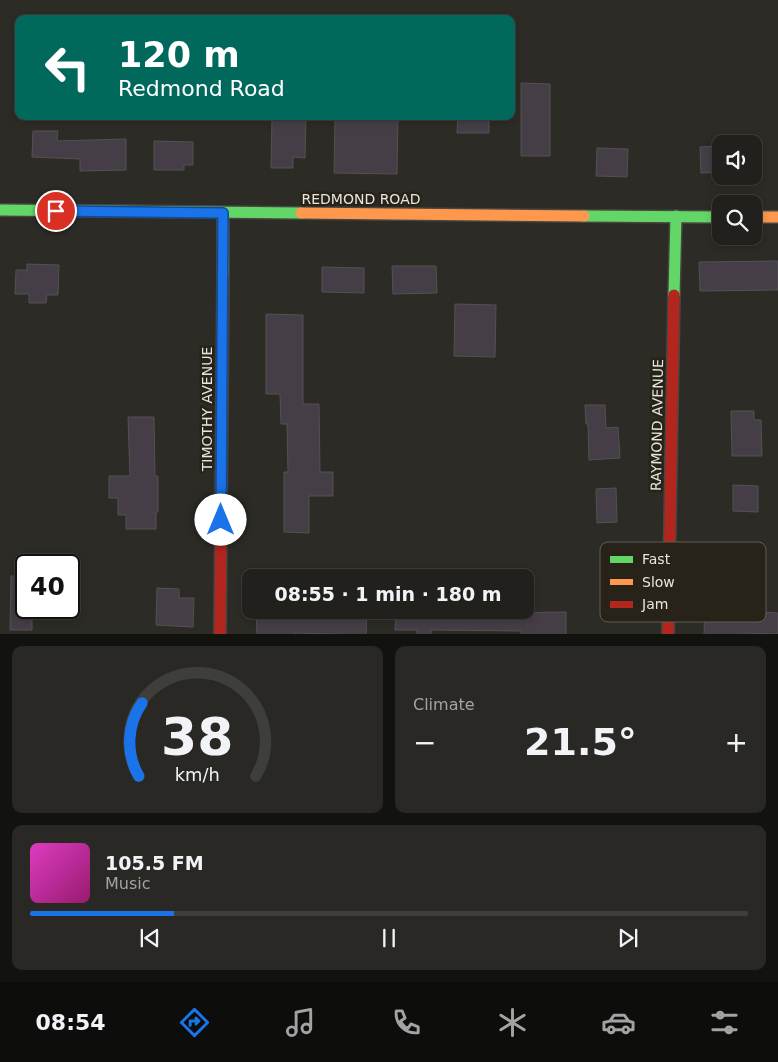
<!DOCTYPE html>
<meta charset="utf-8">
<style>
:root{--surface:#21201c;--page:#292825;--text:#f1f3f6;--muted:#a2a3a3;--line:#3e3e3b;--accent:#1a73e8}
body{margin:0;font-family:"DejaVu Sans",sans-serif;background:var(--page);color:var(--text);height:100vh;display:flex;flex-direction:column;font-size:19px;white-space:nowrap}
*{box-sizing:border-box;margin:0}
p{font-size:16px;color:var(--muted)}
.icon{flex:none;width:28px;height:28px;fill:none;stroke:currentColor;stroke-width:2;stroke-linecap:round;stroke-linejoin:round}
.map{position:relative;height:634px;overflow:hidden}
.details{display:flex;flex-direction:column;gap:12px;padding:12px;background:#12120f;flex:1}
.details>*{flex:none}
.hud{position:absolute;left:15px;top:15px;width:500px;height:105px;border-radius:10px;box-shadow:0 2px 8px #0003,0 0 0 1px var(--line);background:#00695c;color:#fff;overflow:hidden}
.buttons{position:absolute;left:712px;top:135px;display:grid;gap:10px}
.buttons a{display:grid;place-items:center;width:50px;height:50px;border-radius:10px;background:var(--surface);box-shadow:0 2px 8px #0003,0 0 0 1px var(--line);font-size:25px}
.speed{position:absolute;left:15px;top:554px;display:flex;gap:10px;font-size:25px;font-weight:700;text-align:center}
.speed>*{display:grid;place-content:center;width:65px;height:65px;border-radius:50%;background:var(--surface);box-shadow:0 2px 8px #0003,0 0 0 1px var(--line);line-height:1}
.speed .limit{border:2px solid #111;border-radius:8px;background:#fff;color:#111}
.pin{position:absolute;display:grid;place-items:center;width:42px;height:42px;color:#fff;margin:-21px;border:2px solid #fff;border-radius:50%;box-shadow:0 1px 5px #0007}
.me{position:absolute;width:55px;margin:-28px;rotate:0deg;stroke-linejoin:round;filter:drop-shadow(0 0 4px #0008)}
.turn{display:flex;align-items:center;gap:18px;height:105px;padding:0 20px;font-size:22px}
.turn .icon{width:65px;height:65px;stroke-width:2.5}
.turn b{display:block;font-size:35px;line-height:42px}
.big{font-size:38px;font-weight:600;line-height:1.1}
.details .tile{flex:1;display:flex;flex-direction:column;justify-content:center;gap:8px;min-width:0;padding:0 18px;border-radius:10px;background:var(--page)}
.details .dial{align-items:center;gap:0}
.dial svg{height:130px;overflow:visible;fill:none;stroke:var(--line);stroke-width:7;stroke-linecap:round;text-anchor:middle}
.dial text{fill:var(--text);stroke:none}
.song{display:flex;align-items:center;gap:15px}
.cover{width:60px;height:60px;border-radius:8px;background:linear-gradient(135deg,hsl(310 70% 55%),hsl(320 70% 35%))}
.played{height:5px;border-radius:2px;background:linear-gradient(90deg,var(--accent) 20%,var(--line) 20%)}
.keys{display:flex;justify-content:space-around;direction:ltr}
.heat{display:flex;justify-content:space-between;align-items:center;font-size:28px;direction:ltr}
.details .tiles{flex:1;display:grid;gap:12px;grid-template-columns:1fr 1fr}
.tile:last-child{grid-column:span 2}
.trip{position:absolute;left:242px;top:569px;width:292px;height:50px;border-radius:10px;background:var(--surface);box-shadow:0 2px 8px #0003,0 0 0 1px var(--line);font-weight:600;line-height:50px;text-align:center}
.tabs{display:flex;height:80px;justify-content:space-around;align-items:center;background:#0d0d0b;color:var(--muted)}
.tabs .icon{width:35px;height:35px}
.tabs .on{color:var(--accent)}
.tabs b{font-size:22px;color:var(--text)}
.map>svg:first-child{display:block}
.building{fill:#463e46;stroke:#545251}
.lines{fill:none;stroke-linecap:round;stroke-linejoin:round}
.fast-casing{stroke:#474641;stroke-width:14}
.slow-casing{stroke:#474641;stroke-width:14}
.jam-casing{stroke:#474641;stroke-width:14}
.fast{stroke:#63d668;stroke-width:11}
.slow{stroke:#ff974d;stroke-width:11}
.jam{stroke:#b3261e;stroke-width:11}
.route-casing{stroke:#114b97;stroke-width:12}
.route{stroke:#1a73e8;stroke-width:9}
.labels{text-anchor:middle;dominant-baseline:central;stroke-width:5;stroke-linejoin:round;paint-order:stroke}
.street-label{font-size:14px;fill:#e7e5de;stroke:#272319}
.key{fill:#272319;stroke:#615d54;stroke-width:1}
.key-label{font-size:14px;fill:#e7e5de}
</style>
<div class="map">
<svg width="778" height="635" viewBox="0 0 778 635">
<rect width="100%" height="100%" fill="#2c2b26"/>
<g class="building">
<path d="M521,83L550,84V156H521Z"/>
<path d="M272,116H306L305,158L293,157V168H271Z"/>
<path d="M335,116H398L397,174L334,173Z"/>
<path d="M458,116H489V133H457Z"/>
<path d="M33,131H58L57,141L126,139V170L80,171V159L32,157Z"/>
<path d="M154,141L193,142V165H184V170H154Z"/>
<path d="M721,146V172L701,173L700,147Z"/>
<path d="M597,148L628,149L627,177L596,176Z"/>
<path d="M778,261V290L700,291L699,262Z"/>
<path d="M27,264L59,265L58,295H47L46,303H29V294H15L16,270H27Z"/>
<path d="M392,266H436L437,293L393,294Z"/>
<path d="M322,267L364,268V293L322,292Z"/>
<path d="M455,304L496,305L495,357L454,356Z"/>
<path d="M266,314L303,315V404H319L320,472H333V496H309V533L284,532V472H288L287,424H281L280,394H266Z"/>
<path d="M585,405H605L606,428L618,427L620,458L589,460L588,424H586Z"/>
<path d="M731,411H754V420H761L762,456H732Z"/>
<path d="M128,417H154L155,476H158V512H156V529H126V515H118V498H109V476H130Z"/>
<path d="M733,485L758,486V512L733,511Z"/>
<path d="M616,488L617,522L597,523L596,489Z"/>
<path d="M11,576H26V608H32V630H10Z"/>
<path d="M157,588L179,589V598H194L193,627L156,625Z"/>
<path d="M705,598H740L739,611L778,613V634L739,633V635H704Z"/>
<path d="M256,610H367L366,635L295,633V635H257Z"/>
<path d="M396,610H499V613L566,612V635H521V631L431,630V635H417V630H395Z"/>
</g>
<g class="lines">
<g class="fast-casing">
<g id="fast">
<path d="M0,210L301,213"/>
<path d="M584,216L721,217"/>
<path d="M223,276V213"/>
<path d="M674,295L676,216"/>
</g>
</g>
<g class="slow-casing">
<g id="slow">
<path d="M301,213L584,216"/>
<path d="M754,217H778"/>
</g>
</g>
<g class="jam-casing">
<g id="jam">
<path d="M220,635L223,276"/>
<path d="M668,635L674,295"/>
</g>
</g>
<use href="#fast" class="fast"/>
<use href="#slow" class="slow"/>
<use href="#jam" class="jam"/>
</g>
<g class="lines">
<g class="route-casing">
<path id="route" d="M56,211L223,213L221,520"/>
</g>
<use href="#route" class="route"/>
</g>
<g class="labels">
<g class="street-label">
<text x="361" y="199">REDMOND ROAD</text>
<text transform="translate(207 409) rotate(-90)">TIMOTHY AVENUE</text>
<text transform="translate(657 425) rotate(-89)">RAYMOND AVENUE</text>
</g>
</g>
<rect x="600" y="542" width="166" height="80" rx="8" class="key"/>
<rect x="610" y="556" width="23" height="7" fill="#63d668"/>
<rect x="610" y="579" width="23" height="6" fill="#ff974d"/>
<rect x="610" y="601" width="23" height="7" fill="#b3261e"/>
<g class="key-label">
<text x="642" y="564">Fast</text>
<text x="642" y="587">Slow</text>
<text x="642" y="609">Jam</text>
</g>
</svg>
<div class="buttons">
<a><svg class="icon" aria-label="sound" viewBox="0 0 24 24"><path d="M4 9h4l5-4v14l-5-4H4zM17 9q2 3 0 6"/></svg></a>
<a><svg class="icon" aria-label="search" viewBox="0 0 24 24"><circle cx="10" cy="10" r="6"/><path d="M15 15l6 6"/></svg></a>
</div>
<div class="speed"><div class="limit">40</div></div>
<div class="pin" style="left:56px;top:211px;background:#d93025"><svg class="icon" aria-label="arrive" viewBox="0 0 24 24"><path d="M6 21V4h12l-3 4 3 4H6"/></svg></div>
<svg class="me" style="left:221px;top:520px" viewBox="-20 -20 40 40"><circle r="19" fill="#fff"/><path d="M0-13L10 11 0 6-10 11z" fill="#1a73e8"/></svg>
<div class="trip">08:55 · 1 min · 180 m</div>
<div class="hud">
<div class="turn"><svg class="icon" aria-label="left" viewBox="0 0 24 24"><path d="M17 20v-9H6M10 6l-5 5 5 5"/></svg><div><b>120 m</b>Redmond Road</div></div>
</div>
</div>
<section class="details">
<div class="tiles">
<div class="tile dial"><svg viewBox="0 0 100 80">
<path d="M14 69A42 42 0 1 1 86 69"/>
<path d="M14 69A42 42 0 0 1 16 24" stroke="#1a73e8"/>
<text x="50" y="56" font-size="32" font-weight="700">38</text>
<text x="50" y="72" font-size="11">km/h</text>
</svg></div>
<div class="tile"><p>Climate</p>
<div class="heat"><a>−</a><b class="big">21.5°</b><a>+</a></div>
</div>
<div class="tile">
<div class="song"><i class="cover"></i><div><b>105.5 FM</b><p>Music</p></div></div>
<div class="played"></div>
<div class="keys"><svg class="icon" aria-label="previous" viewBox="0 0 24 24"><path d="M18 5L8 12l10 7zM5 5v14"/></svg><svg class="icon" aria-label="pause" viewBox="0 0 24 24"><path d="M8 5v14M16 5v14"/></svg><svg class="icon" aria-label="next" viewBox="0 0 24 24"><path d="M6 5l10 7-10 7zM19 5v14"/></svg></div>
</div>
</div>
</section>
<nav class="tabs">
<b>08:54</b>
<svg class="icon on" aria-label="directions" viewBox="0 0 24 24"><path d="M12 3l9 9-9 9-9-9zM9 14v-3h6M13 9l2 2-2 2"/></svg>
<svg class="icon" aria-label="music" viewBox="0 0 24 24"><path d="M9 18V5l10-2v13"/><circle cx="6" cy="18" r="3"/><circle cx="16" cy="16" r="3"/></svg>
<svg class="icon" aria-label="phone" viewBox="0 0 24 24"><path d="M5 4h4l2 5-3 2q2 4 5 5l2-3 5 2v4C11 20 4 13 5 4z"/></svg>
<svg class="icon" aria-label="climate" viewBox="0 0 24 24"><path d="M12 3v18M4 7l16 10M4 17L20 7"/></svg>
<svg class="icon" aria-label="car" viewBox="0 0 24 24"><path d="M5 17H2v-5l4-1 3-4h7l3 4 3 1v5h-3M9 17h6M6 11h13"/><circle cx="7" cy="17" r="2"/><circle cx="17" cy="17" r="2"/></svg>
<svg class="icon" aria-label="filters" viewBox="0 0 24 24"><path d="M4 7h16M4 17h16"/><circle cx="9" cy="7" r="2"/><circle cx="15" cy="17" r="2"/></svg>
</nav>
